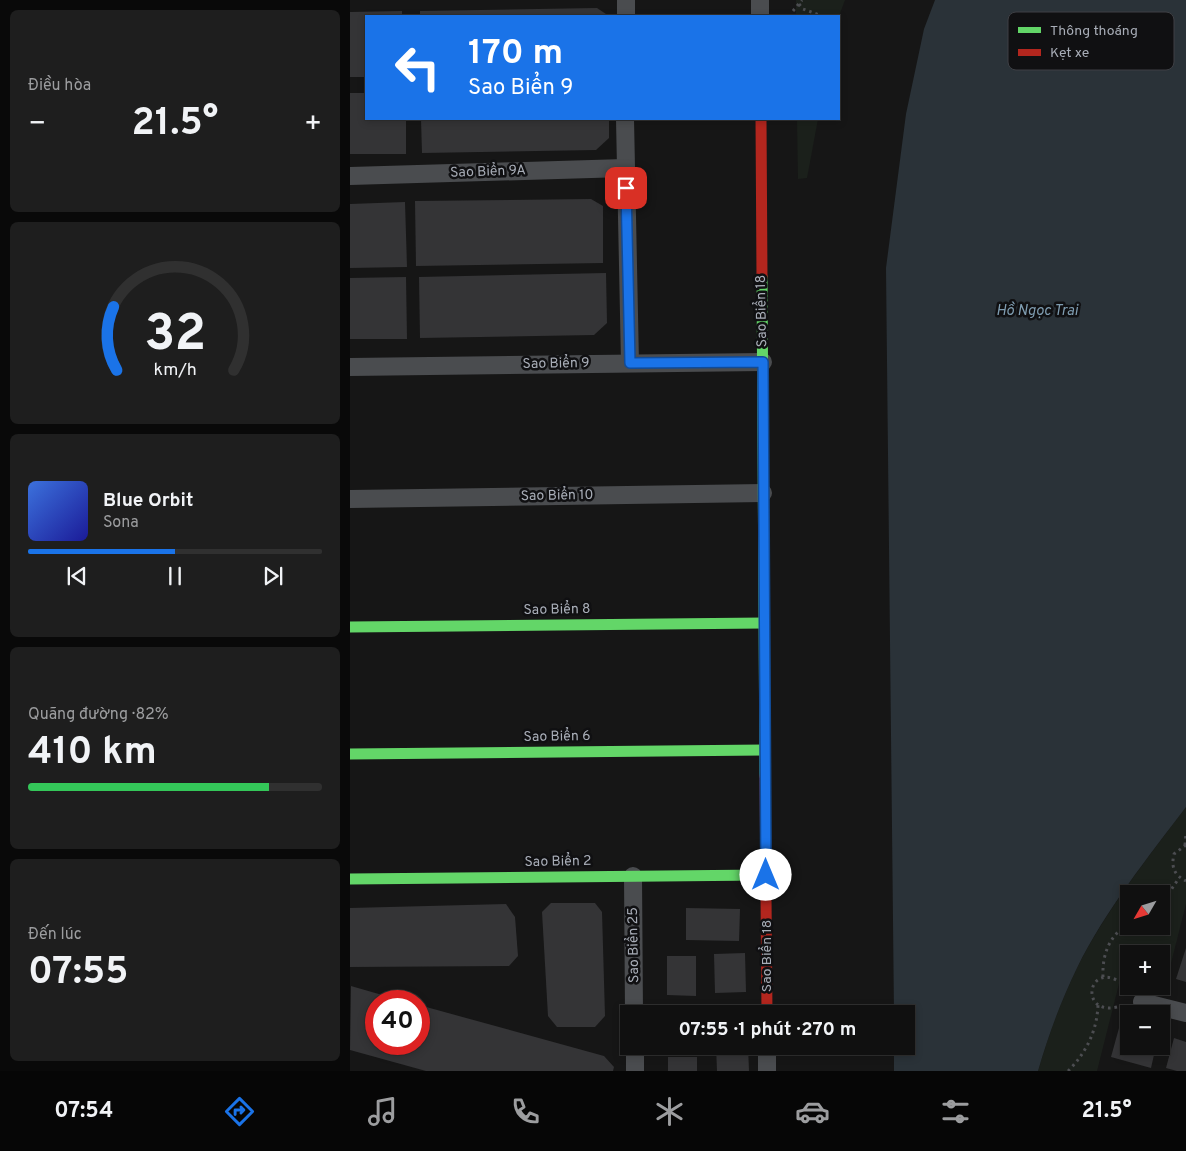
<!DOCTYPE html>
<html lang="vi">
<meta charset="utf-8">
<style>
:root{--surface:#101010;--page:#1e1e1e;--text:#f1f3f6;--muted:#9c9d9f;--line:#303030;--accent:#1a73e8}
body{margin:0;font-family:Overpass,sans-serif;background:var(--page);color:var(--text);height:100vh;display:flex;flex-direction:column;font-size:19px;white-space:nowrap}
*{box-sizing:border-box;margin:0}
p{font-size:16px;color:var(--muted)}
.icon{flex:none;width:28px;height:28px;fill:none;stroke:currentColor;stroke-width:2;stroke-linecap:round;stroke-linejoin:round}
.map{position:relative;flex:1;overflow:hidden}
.details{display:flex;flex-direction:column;gap:10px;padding:10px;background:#090909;width:350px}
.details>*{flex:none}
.guide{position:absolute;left:15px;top:15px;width:475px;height:105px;border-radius:0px;box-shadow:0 2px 8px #0003,0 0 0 1px var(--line);background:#1a73e8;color:#fff;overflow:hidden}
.needle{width:32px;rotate:231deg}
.tools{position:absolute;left:770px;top:885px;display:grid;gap:10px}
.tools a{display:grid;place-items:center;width:50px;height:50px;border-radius:0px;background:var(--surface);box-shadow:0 2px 8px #0003,0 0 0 1px var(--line);font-size:25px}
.speed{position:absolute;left:15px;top:990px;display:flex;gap:10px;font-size:25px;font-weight:700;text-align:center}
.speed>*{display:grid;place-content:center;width:65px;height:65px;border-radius:50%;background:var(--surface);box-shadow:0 2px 8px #0003,0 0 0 1px var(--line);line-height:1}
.speed .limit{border:8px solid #d22;background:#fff;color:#111}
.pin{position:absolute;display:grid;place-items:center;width:42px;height:42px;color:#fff;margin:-21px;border-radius:10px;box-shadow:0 2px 8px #0006}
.me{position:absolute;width:55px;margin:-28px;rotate:0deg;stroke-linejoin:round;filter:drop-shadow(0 0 4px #0008)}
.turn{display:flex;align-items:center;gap:18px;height:105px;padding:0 20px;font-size:22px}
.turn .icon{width:65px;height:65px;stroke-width:2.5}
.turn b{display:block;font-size:35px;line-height:42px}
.big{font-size:38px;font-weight:700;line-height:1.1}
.details .tile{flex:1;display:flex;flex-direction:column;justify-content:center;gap:8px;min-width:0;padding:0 18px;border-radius:8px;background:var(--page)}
.details .dial{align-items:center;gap:0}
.dial svg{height:130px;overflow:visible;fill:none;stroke:var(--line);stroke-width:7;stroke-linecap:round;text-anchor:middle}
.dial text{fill:var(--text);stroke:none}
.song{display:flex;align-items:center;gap:15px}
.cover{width:60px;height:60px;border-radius:8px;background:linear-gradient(135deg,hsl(220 70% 55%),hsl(240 70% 35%))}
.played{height:5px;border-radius:2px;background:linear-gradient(90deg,var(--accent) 50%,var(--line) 50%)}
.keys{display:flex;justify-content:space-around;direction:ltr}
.heat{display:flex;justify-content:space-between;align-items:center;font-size:28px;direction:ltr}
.charge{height:8px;border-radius:4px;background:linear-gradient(90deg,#34c759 82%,var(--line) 0)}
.trip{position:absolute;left:270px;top:1005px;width:295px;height:50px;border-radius:0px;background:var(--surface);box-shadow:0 2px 8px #0003,0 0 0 1px var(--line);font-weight:700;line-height:50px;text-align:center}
.tabs{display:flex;height:80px;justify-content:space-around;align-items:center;background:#060606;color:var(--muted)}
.tabs .icon{width:35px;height:35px}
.tabs .selected{color:var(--accent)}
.tabs b{font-size:22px;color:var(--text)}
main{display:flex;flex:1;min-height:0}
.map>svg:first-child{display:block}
.green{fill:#1b201b;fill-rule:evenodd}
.water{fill:#2a3238}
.building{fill:#343436}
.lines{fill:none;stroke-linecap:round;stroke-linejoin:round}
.path{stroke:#4c4d51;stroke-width:3;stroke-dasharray:2.5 4;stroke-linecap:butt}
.street{stroke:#4a4c4f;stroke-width:18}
.fast{stroke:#63d668;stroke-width:11}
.jam{stroke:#b3261e;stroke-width:11}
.route-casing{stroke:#114b97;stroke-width:12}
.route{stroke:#1a73e8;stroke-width:9}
.labels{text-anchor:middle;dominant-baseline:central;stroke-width:5;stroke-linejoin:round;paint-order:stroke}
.street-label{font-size:14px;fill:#a8adb7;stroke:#101012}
.water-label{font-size:15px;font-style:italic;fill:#7f9db1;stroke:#101012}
.key{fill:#101012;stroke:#3e3f44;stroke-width:1}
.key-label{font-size:14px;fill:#a8adb7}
</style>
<main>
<section class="details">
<div class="tile"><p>Điều hòa</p>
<div class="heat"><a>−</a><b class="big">21.5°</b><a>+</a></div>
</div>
<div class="tile dial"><svg viewBox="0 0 100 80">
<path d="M14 69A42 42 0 1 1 86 69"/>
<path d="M14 69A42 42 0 0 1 12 30" stroke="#1a73e8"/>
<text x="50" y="56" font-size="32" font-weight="700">32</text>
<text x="50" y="72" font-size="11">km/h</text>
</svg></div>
<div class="tile">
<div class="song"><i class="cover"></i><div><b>Blue Orbit</b><p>Sona</p></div></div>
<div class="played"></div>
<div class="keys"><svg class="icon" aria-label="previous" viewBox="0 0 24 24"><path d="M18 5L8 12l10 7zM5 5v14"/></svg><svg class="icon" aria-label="pause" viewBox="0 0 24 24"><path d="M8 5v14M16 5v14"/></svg><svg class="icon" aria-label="next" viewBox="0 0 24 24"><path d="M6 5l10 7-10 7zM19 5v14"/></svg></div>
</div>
<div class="tile"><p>Quãng đường · 82%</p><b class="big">410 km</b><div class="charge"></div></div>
<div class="tile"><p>Đến lúc</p><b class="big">07:55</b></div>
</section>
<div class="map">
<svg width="836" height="1071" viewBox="0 0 836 1071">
<rect width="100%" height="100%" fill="#161616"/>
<g class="green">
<path d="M446,0H495L489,16H446Z"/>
<path d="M447,119H468L457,178L448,179Z"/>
<path d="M836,807V904L817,979L811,978V954H779V969L773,968L747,1071H688C698,1036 711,1001 727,968C755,912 798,857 836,807ZM779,894H811V926H779Z"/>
</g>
<path class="water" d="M585,0H836V807C798,857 755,911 727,968C711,1001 698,1036 688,1071H544V1046H556V1014H544L536,268L556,114L574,29Z"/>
<g class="building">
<path d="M247,8L259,16H70V11Z"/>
<path d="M52,11V16H16V77H0V12Z"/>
<path d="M0,93H16V119H56V154H0Z"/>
<path d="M71,119H259V138L246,150L72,153Z"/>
<path d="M241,199L253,206V263L66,266L65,201Z"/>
<path d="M55,202L57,267L0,268V204Z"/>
<path d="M256,273L257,323L244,335L70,338L69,277Z"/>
<path d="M56,277L57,339H0V278Z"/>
<path d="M201,903H245L252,912L255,1016L245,1027H207L198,1016L192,912Z"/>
<path d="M156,904L165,917L168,956L159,966L0,967V908Z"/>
<path d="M336,908L390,909L389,941L336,940Z"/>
<path d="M836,948V982L826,979Z"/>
<path d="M395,953L396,992L365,993L364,954Z"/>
<path d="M317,956H346V996L317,995Z"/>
<path d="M1,986L53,1001H26V1044H69V1005L254,1056L264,1067L263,1071H76L0,1050Z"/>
<rect x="318" y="1006" width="30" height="8"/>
<path d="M769,1028L779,1030V1046H806L801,1068L761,1057Z"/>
<path d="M824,1038L836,1042V1071H827L816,1068Z"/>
<path d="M366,1046H398L399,1071H367Z"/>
<rect x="318" y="1057" width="29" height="14"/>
</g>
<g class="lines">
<g class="path">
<path d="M449,4L453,9L472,16"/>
<path d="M443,11L452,0"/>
<path d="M835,845L836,833"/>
<path d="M836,845L824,854C821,867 824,875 836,881"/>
<path d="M811,905L829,878"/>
<path d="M753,977C752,955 759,935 779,924"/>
<path d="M767,1007C728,1016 738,958 773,984"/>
<path d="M718,1071C736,1053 747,1031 748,1005"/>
</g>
<g class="street">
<path d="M410,0V16"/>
<path d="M276,16V0"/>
<path d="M275,119L280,363"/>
<path d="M0,176L275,168"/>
<path d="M0,367L413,362"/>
<path d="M0,499L413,493"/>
<path d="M283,876L284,1014"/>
<path d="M792,1002L836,1013"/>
<path d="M285,1046V1071"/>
<path d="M417,1046V1071"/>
</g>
<g class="fast">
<path d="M412,277L415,776"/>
<path d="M0,627L414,623"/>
<path d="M0,754L415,750"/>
<path d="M0,879L416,875"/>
</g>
<g class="jam">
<path d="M411,119L412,277"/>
<path d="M415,776L417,1014"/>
</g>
</g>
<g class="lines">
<g class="route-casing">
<path id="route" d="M276,188L280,363L413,362L416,875"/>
</g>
<use href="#route" class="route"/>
</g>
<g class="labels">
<g class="street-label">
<text transform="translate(138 172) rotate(-2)">Sao Biển 9A</text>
<text transform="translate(412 311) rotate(-91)">Sao Biển 18</text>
<text transform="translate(206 364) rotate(-1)">Sao Biển 9</text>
<text transform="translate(207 496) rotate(-1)">Sao Biển 10</text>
<text transform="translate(207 610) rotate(-1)">Sao Biển 8</text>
<text transform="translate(207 737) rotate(-1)">Sao Biển 6</text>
<text transform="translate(208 862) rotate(-1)">Sao Biển 2</text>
<text transform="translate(284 945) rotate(-91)">Sao Biển 25</text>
<text transform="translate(417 956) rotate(-90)">Sao Biển 18</text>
</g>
<g class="water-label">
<text x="687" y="311">Hồ Ngọc Trai</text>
</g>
</g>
<rect x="658" y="12" width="166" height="58" rx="8" class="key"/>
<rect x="668" y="27" width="23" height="6" fill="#63d668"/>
<rect x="668" y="49" width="23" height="7" fill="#b3261e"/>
<g class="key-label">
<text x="700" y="35">Thông thoáng</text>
<text x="700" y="57">Kẹt xe</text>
</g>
</svg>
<div class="tools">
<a><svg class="needle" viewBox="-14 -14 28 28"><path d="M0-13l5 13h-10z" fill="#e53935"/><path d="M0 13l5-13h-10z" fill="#9c9d9f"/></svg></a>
<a>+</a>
<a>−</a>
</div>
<div class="speed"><div class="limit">40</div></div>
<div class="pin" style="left:276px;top:188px;background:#d93025"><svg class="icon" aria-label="arrive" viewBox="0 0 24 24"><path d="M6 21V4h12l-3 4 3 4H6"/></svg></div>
<svg class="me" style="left:416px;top:875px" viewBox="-20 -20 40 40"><circle r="19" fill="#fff"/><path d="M0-13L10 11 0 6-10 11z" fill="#1a73e8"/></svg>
<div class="trip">07:55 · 1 phút · 270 m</div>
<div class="guide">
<div class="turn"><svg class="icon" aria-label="left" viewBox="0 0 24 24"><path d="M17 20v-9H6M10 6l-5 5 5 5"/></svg><div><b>170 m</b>Sao Biển 9</div></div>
</div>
</div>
</main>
<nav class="tabs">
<b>07:54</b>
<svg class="icon selected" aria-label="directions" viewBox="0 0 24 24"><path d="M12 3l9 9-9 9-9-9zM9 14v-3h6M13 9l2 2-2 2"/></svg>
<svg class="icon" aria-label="music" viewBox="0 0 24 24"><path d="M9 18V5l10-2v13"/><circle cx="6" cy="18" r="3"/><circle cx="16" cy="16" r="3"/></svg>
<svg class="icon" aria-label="phone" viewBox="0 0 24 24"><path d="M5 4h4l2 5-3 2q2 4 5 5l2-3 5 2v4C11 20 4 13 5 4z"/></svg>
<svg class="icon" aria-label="climate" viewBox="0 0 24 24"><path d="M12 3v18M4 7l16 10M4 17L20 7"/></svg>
<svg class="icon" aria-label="car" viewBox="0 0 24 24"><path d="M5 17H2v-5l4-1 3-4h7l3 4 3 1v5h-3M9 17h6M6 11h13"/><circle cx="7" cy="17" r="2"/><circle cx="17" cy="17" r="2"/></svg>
<svg class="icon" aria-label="filters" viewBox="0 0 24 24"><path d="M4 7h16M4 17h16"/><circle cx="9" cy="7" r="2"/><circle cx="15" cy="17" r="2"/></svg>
<b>21.5°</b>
</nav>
